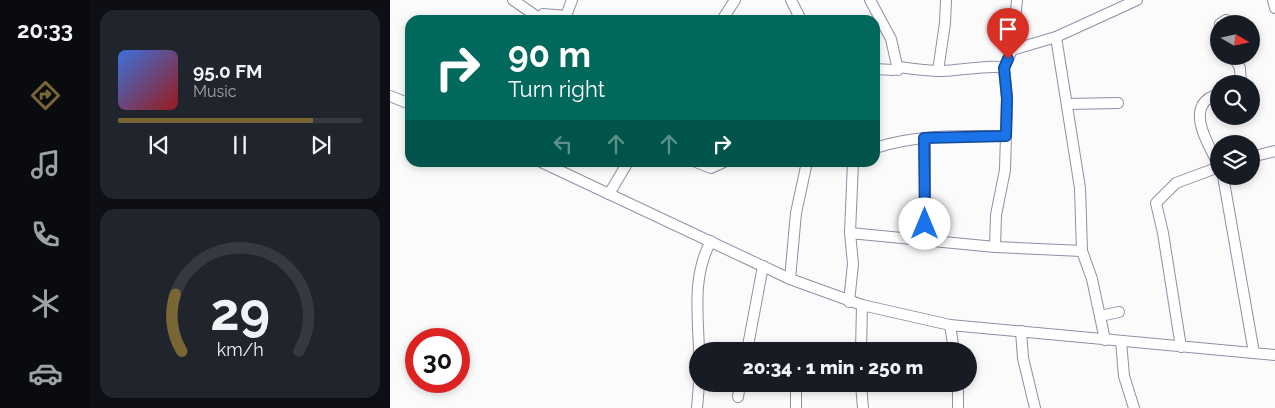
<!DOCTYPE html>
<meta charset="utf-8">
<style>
:root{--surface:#171b24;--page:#20242c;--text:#f1f3f6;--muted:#9ea1a6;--line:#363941;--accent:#7a6635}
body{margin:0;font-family:Raleway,sans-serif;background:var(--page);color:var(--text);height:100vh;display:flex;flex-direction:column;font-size:19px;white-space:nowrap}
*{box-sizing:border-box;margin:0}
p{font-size:16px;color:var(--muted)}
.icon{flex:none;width:28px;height:28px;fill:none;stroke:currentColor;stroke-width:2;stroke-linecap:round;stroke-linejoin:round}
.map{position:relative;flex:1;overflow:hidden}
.sheet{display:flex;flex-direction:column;gap:10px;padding:10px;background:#0d0f14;width:300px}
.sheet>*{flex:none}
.banner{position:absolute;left:15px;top:15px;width:475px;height:152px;border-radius:15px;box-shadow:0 2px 8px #0003;background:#00695c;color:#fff;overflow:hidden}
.needle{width:32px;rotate:99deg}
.fabs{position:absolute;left:820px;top:15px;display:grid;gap:10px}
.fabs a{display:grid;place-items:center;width:50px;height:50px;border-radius:50%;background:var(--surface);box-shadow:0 2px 8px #0003;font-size:25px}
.speed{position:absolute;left:15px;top:328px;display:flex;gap:10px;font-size:25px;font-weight:700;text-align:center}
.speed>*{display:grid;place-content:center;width:65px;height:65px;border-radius:50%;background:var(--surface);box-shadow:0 2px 8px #0003;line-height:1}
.speed .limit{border:8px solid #d22;background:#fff;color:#111}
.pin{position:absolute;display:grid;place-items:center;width:42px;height:42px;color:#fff;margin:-51px -21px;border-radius:50% 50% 50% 0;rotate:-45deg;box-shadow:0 0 5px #0007}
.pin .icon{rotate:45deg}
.me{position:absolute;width:55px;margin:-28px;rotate:0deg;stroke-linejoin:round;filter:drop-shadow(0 0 4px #0008)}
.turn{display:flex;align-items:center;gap:18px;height:105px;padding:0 20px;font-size:22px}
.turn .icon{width:65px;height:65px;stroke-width:2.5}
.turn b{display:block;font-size:35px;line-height:42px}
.lanes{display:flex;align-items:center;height:48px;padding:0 20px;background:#0003;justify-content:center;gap:25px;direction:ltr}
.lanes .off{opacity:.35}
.sheet .widget{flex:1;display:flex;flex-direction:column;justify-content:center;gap:8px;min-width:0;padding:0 18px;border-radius:15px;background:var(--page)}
.sheet .dial{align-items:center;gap:0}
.dial svg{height:130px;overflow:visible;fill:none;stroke:var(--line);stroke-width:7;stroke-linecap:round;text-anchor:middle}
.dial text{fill:var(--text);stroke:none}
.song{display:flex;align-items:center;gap:15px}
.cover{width:60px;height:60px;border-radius:8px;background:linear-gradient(135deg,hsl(220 70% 55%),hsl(0 70% 35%))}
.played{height:5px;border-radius:2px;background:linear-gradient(90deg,var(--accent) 80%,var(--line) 80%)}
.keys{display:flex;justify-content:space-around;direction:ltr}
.trip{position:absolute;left:299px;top:342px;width:288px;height:50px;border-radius:25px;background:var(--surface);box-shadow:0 2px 8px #0003;font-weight:800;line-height:50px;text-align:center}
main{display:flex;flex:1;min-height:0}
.tab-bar{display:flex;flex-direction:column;width:90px;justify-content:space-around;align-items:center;background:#090b0e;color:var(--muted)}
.tab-bar .icon{width:35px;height:35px}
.tab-bar .active{color:var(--accent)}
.tab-bar b{font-size:22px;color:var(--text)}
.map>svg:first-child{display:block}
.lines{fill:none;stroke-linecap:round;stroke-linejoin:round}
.minor-casing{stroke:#988aa8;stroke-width:12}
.minor{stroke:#fff;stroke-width:10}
.route-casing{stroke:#114b97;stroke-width:12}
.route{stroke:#1a73e8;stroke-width:9}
</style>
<main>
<nav class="tab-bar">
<b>20:33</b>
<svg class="icon active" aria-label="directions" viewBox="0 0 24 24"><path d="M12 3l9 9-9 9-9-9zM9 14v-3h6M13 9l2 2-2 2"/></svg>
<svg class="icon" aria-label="music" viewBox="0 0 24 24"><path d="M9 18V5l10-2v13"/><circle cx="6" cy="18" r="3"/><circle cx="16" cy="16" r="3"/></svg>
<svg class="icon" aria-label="phone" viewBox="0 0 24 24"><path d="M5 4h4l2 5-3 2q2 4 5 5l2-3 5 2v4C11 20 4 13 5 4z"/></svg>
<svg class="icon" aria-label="climate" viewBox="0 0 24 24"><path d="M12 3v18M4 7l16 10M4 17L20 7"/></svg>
<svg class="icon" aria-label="car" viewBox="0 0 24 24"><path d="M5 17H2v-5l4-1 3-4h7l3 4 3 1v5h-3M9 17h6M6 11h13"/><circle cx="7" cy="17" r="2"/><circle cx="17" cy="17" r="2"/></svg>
</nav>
<section class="sheet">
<div class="widget">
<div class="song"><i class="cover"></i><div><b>95.0 FM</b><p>Music</p></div></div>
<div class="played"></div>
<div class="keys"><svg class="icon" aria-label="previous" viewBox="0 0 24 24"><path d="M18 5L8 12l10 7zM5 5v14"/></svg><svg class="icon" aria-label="pause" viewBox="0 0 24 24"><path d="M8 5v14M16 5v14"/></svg><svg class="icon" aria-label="next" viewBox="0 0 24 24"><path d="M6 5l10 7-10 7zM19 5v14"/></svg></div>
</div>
<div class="widget dial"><svg viewBox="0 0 100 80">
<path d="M14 69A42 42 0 1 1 86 69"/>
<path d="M14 69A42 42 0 0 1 10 34" stroke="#7a6635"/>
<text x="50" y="56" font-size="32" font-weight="700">29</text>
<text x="50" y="72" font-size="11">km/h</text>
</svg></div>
</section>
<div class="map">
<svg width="885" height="408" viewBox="0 0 885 408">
<rect width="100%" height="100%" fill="#fbfbfb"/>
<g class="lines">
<g class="minor-casing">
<g id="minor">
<path d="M123,0L149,18"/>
<path d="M401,0L411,20"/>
<path d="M480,0L501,39L508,70"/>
<path d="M883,0L885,8"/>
<path d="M147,20L153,14L176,16L182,0"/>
<path d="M332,20L345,0"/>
<path d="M830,24L836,20"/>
<path d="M666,37L747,0"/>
<path d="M622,50L627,0"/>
<path d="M843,56L850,68L851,84"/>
<path d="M548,71L555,23L556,0"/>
<path d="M829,94C792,103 818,145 829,165"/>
<path d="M0,96L20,104"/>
<path d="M678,104L728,103"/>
<path d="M535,138V241"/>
<path d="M485,148C527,134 572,136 616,136"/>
<path d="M861,157L885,151"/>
<path d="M151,162L400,279L472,305L560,325L885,355"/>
<path d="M306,162L321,168L334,162"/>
<path d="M833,176L864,353"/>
<path d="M219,194L238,162"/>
<path d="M460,233L463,162"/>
<path d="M605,247L692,251L690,188L666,37L622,50L614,68"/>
<path d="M692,251L702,279L715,340"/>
<path d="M400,279L406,213L417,162"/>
<path d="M459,302L463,264L460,233L605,247L606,215L615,170L617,98L614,68C602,64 568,71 552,71C538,71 523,69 509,67L503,70L485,69"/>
<path d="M710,316L729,312"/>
<path d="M560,325L564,351"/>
<path d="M631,331L633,358L645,408"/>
<path d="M731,341L734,376L744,408"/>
<path d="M791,347L773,233L766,203L786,183L829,167"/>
<path d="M309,351C308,313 302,276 321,241"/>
<path d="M357,351L373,266"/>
<path d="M471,351L472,305"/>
<path d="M406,384V408"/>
<path d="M471,384L473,408"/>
<path d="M568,384V408"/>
<path d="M348,397L350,384"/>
<path d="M307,408L309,384"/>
</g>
</g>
<use href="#minor" class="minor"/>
</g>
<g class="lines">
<g class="route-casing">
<path id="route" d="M535,224L534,138L616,136L617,98L614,68L618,59"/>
</g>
<use href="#route" class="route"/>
</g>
</svg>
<div class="fabs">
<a><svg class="needle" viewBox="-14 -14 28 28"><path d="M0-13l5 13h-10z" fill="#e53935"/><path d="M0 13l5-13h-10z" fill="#9ea1a6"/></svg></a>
<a><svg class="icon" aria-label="search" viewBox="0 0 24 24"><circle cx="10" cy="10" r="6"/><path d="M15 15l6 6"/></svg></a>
<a><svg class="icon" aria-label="layers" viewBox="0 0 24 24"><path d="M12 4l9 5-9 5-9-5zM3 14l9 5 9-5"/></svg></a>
</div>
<div class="speed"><div class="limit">30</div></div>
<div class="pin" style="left:618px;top:59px;background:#d93025"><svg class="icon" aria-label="arrive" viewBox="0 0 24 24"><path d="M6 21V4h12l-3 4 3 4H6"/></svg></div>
<svg class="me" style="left:535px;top:224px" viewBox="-20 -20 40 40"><circle r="19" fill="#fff"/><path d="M0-13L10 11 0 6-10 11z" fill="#1a73e8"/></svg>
<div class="trip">20:34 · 1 min · 250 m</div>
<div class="banner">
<div class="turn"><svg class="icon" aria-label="right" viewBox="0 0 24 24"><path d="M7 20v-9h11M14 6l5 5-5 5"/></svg><div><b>90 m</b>Turn right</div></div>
<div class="lanes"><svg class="icon off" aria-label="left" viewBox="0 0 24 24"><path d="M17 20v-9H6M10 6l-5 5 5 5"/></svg><svg class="icon off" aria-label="ahead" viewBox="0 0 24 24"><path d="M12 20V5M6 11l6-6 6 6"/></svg><svg class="icon off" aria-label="ahead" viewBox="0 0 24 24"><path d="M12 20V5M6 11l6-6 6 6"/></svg><svg class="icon" aria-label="right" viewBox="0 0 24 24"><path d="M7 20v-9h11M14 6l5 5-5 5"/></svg></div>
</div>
</div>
</main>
